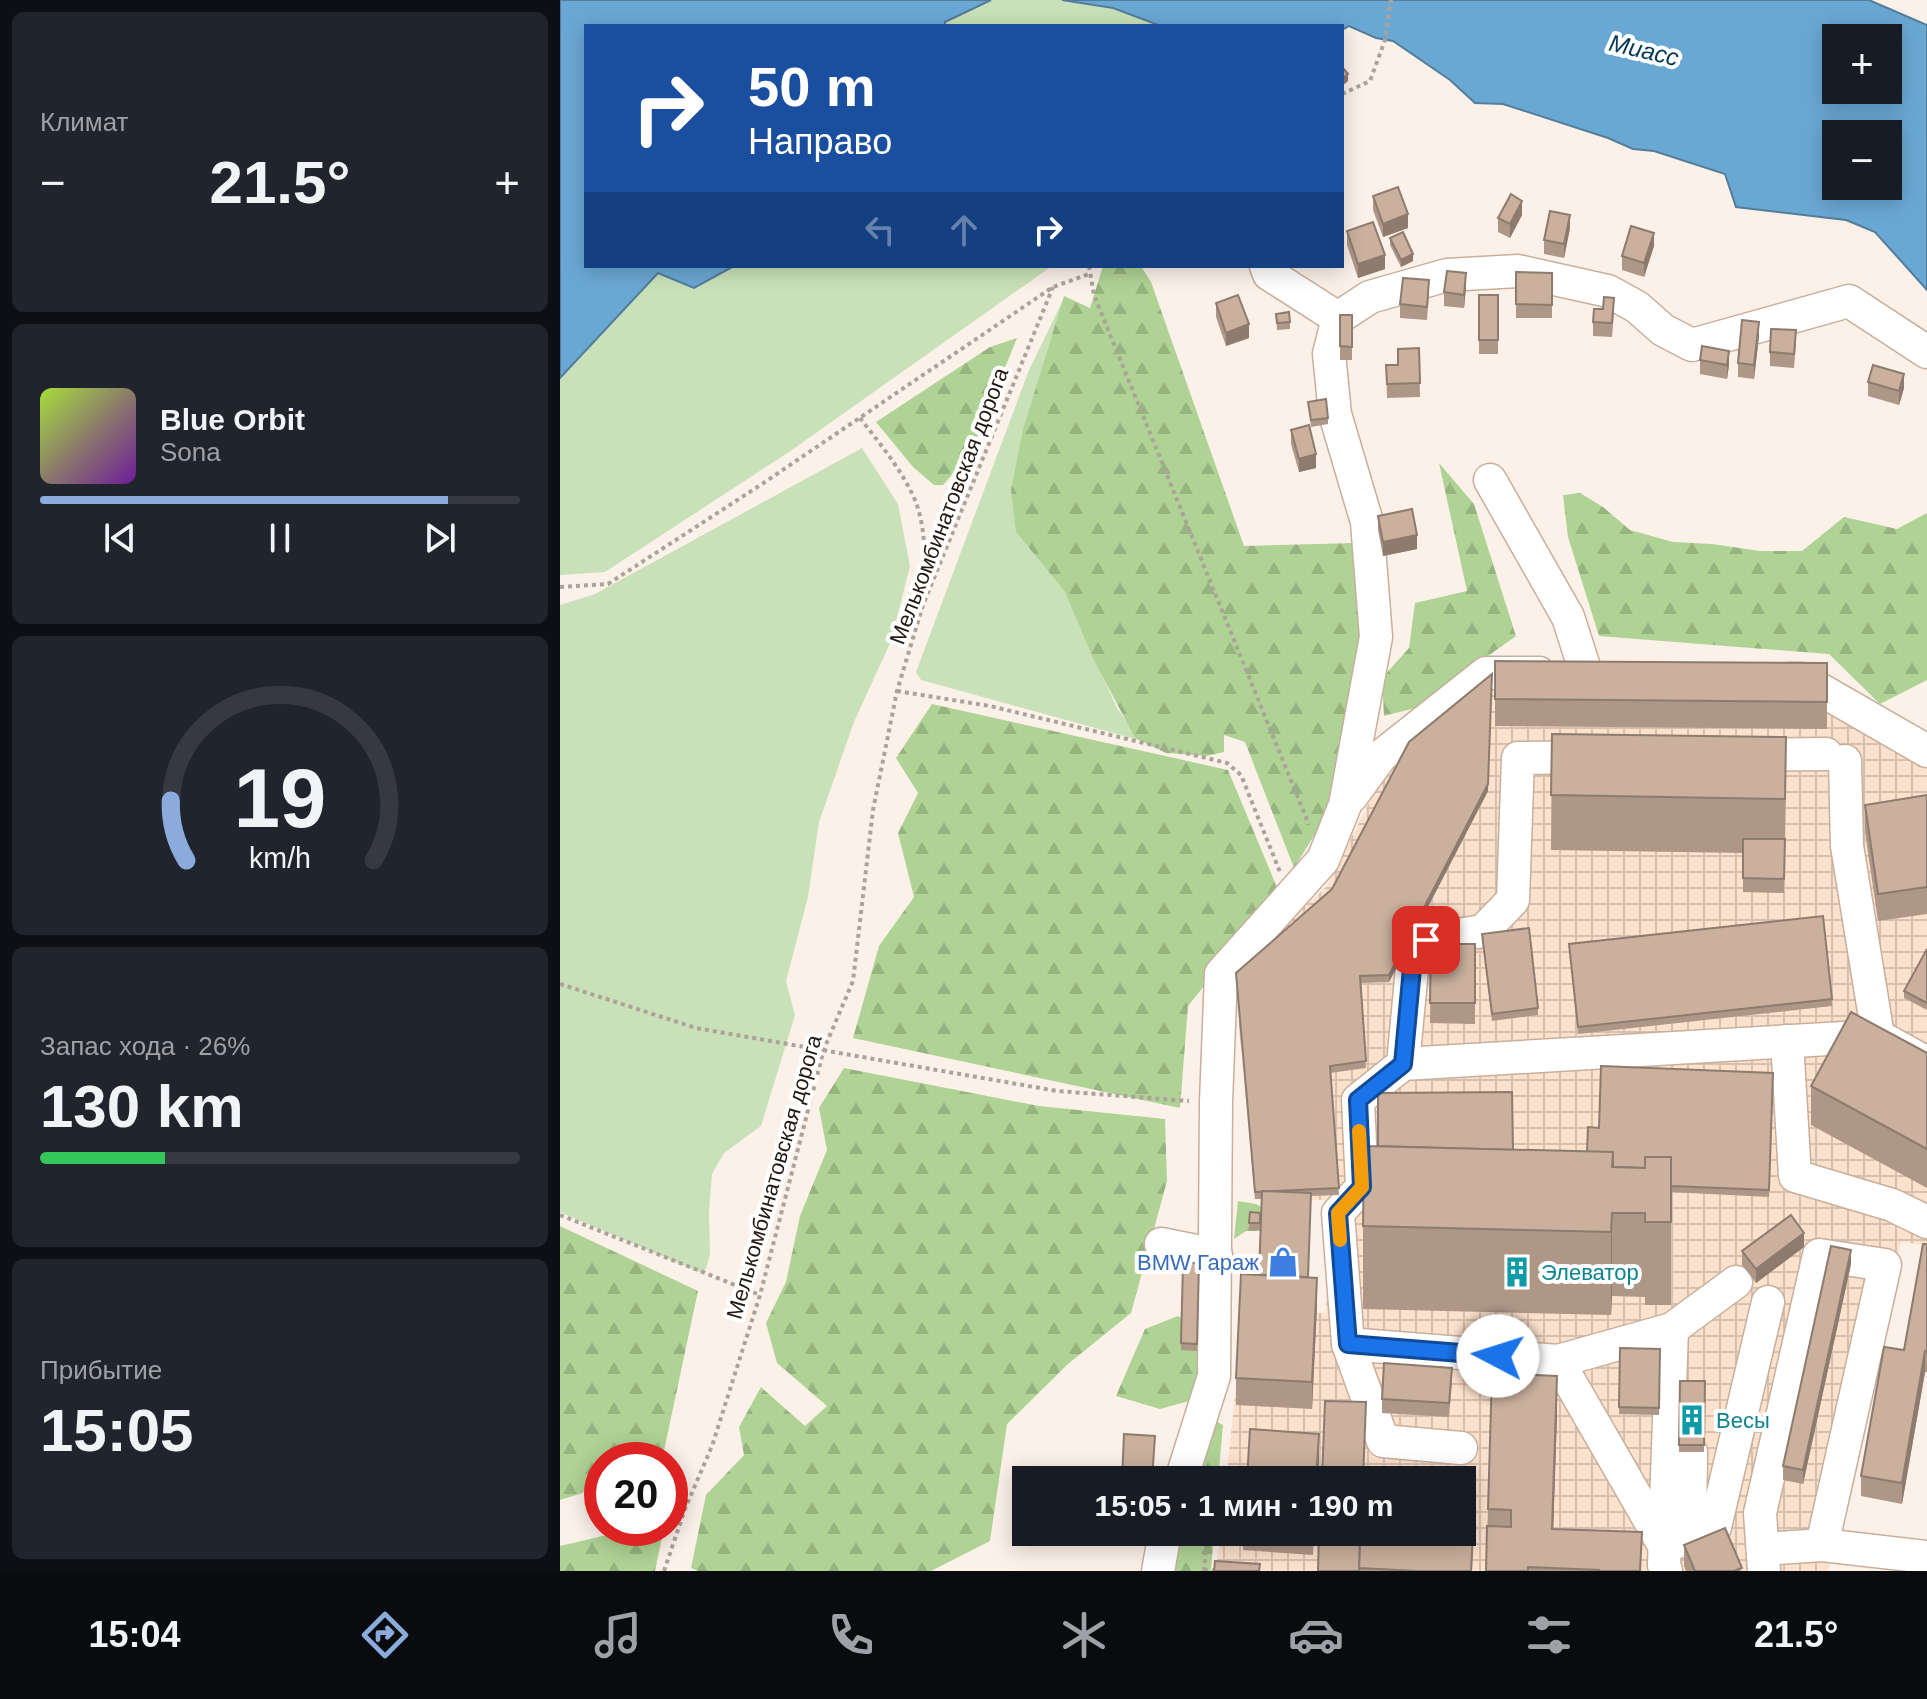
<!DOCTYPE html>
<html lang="ru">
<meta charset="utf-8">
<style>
:root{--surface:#171b24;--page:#20242c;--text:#f1f3f6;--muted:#9ea1a6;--line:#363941;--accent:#8aabdc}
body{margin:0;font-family:Helvetica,sans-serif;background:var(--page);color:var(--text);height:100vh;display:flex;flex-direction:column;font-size:30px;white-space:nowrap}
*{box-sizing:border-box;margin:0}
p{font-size:26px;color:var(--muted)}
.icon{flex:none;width:44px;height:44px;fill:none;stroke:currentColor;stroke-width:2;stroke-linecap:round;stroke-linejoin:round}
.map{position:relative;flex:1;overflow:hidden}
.drawer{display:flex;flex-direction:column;gap:12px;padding:12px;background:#0d0f14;width:560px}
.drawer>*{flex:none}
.guide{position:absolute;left:24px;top:24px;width:760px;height:244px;border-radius:0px;box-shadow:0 4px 20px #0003;background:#1a4fa0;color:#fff;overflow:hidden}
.fabs{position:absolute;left:1262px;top:24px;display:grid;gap:16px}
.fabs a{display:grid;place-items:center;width:80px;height:80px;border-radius:0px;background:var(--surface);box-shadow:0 4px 20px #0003;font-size:40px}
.speed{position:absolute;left:24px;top:1442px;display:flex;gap:16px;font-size:40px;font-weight:700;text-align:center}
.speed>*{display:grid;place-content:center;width:104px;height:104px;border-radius:50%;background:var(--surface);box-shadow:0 4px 20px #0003;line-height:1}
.speed .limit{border:12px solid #d22;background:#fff;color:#111}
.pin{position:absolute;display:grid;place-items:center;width:68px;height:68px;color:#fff;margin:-34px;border-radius:16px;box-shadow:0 4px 12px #0006}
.me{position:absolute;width:88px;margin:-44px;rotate:275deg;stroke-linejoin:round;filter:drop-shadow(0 0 6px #0008)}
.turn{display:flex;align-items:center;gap:28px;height:168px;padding:0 32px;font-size:36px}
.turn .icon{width:104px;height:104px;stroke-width:2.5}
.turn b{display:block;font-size:56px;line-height:68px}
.lanes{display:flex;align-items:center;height:76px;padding:0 32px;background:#0003;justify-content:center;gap:40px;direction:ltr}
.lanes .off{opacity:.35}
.big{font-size:60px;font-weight:800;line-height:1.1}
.drawer .tile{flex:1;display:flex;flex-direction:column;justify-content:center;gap:12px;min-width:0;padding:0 28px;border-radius:12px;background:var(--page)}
.drawer .dial{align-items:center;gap:0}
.dial svg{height:208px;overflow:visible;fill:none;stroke:var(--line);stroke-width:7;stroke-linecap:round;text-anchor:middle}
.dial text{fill:var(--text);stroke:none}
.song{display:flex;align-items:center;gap:24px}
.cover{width:96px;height:96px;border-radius:12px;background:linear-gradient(135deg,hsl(80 70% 55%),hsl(280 70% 35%))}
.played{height:8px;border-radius:4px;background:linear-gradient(90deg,var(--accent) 85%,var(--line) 85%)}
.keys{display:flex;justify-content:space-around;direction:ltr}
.heat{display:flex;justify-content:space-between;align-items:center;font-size:44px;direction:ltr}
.charge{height:12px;border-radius:6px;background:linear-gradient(90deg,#34c759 26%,var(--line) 0)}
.trip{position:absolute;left:452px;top:1466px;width:464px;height:80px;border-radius:0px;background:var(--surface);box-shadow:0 4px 20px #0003;font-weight:800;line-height:80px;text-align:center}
.tabs{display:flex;height:128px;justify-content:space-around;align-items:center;background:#090b0e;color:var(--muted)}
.tabs .icon{width:56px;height:56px}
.tabs .current{color:var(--accent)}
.tabs b{font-size:36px;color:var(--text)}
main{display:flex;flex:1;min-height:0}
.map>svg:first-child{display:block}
.industrial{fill:url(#industrial-grid)}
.green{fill:#c9e1b8}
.forest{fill:url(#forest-firs)}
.water{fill:#6aa8d4;stroke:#547d9a;stroke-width:2;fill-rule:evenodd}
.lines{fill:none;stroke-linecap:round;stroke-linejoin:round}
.minor-casing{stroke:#c8af9b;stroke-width:35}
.path{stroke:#ada29a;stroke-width:4;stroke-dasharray:4 4;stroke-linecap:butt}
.minor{stroke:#fff;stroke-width:32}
.wall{fill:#ae9787}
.shaded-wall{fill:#8d7b6e}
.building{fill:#cab09d;stroke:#8d7b6e;stroke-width:2}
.route-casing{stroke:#114b97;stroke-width:20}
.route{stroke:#1a73e8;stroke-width:14}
.slow{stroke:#f59e0b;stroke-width:14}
.labels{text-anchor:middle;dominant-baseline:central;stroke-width:8;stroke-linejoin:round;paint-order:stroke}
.street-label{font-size:22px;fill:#221811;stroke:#fff}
.shop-label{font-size:22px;fill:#366cbe;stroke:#fff;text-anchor:end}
.culture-label{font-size:22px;fill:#0d838f;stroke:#fff;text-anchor:start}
.water-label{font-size:24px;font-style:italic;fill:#033755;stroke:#fff}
</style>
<main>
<section class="drawer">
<div class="tile"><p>Климат</p>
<div class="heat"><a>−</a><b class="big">21.5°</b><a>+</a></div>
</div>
<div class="tile">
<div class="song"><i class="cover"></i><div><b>Blue Orbit</b><p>Sona</p></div></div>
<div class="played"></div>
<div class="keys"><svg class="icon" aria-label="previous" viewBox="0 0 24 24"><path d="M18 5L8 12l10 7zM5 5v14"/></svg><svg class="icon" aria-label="pause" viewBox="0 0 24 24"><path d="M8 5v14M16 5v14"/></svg><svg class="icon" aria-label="next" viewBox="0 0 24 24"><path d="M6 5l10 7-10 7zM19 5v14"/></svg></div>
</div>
<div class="tile dial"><svg viewBox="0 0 100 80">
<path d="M14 69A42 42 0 1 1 86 69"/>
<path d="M14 69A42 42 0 0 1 8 46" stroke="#8aabdc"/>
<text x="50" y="56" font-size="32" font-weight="700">19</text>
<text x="50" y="72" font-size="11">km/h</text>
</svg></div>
<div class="tile"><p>Запас хода · 26%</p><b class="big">130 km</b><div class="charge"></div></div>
<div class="tile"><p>Прибытие</p><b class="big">15:05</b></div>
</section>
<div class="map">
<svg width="1367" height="1571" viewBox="0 0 1367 1571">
<defs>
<pattern id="industrial-grid" width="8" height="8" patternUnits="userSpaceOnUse" patternTransform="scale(2)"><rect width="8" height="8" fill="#fce1cc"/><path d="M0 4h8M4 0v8" fill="none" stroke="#d8c0ae"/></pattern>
<pattern id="forest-firs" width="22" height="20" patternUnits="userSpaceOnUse" patternTransform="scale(2)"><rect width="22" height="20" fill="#afd295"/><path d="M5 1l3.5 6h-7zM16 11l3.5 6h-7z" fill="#96b47f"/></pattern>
</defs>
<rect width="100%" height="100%" fill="#fcf1e9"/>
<path class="industrial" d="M917,691L1250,693L1367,755V1245L1341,1242L1268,1571H692L656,1568L660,1532H902V1480H666L684,1310L766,1313L769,1200L695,1199L674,972L767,886L838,745Z"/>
<g class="green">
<path d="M431,0H502L553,8L601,26H385V23Z"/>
<path d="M174,266H492L229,452L45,572L0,575V378L98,272L133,288Z"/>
<path d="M503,300L463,429L456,532L505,592L557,708L579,740L361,680L356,672L469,370Z"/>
<path d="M302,448L338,504L350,566L331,641L294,722L259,822L248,897L226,981L235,1015L201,1126L164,1153L152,1174L149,1211L150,1255L144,1274L0,1212V605L35,594Z"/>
</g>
<g class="forest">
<path d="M543,266H581L591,282L684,546L793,543L803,660L768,813L734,868L685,742L664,735V752L647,756L606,753L575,738L533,658L505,592L456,532L451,490L463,429L504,296L530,308Z"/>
<path d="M457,338L410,454L383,485H374L353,467L316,422L430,347Z"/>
<path d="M879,463L914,504L956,636L855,708L824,716L822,678L849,648L855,603L907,591Z"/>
<path d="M1020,493L1043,507L1070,530L1113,542L1152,544L1200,551H1242L1284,517L1337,529L1367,513V680L1320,704L1269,654L1039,636L1008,537L1003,495Z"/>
<path d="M372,704L668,770L719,892L628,1006L620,1108L293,1038L319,946L354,897L338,833L358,793L336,758Z"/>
<path d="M284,1068L479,1106L605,1119L607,1181L571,1313L508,1364L447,1424L430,1541L371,1571H138L131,1568L146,1495L184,1455L179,1427L201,1387L245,1426L267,1406L217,1363L206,1323L226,1282L240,1216L267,1150L259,1108Z"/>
<path d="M678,1201L696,1204L709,1212L710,1231H686L674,1239Z"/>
<path d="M0,1226L138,1291L102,1460H47L41,1457L23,1493L0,1500Z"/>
<path d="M618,1316L642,1330L648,1355L629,1401L600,1409L556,1396L585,1329Z"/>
<path d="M650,1418L663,1425L658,1480H631Z"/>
<path d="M77,1528H104L95,1571H0V1546Z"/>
<path d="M615,1532H654L651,1571H606Z"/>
</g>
<g class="water">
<path d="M0,0H431L385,22V26H26V266H174L134,288L98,273L0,378Z"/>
<path d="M502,0H1309L1367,25V290L1315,232L1286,220L1176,207L1165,174L1094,151L1073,149L1048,138L943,104L915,103L890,80L833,41L816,38L789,26L782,30V26H601L553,8ZM1276,38H1328V90H1276ZM1328,134V186H1276V134Z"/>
</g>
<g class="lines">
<g class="minor-casing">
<g id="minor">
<path d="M706,266L709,274L778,318"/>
<path d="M930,480L1008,617L1026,673"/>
<path d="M1229,679H1242L1367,751"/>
<path d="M1181,755L1266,754"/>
<path d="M1035,757L958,758L953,900L923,931L866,940L853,958L843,1064L798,1100L802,1187L778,1213L788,1344L998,1361L1112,1329L1176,1282"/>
<path d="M1285,761L1287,846L1318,1036"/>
<path d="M791,797L821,756L926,673H979"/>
<path d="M1227,1041L1235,1176L1332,1205L1367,1222"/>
<path d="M843,1064L1318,1036L1367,1063"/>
<path d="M601,1244L656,1255"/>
<path d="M788,1344L823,1441L901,1448"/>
<path d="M998,1361L1105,1547L1155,1527L1208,1302"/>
<path d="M621,1480L654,1376L656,1102L661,974L763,860L785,805L816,637L807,522L775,414L769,354L778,318L810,297L887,275L958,271L1048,291L1077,307L1103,330L1132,345L1289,301L1367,352"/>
<path d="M1130,1537L1131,1452"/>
<path d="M1204,1549L1262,1545L1367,1557"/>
<path d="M598,1571L605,1532"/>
<path d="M1106,1571L1104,1565L1112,1329"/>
<path d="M1204,1571L1200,1513L1259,1255L1325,1265L1262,1545"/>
</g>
</g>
<g class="path">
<path d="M782,94L810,81L825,40L831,0"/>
<path d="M529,266L534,295L749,825"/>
<path d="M300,418C320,444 342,470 355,500C367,530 365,567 364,598"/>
<path d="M0,587L48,584L199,486L493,287L529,274"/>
<path d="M337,691L430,706L667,763L681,775L720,872"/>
<path d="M0,984L136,1028L497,1091L629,1101"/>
<path d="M0,1215L200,1295"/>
<path d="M644,1570L663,1571"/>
<path d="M104,1571L125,1509L152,1446L200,1295L264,1049L293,981L313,810L337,691L363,605L493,287"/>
<path d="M644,1571L647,1532"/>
</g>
<use href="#minor" class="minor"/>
</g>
<g class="wall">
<path d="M813,196L848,228L823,237L813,210Z"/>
<path d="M962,215L950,238L938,232V218Z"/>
<path d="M1010,228L1004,258L984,254V240Z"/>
<path d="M787,231L825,269L798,278L787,245Z"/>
<path d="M830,238L853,261L841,267L830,245Z"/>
<path d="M1094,246L1084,277L1062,270V256Z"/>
<path d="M956,272L992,273V318H956Z"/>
<path d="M906,287L904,308L884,306V292Z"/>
<path d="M869,294L867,320L840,318V304Z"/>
<rect x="919" y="295" width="19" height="59"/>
<path d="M656,303L689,338L666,346L656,317Z"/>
<path d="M1043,309L1054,312L1052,337L1033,336V322Z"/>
<path d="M716,314L730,322V329L717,330Z"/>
<rect x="780" y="315" width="12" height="45"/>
<path d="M1199,336L1194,379L1178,377V363Z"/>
<path d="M1236,344L1234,368L1210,366V352Z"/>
<path d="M859,348L860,397L827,398L826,365H838Z"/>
<path d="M1140,360L1169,365L1167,379L1140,374Z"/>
<path d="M1308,382L1344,388L1339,405L1308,396Z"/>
<path d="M748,402L768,418V424L751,427Z"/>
<path d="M731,430L756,468L739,472L731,444Z"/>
<path d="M818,516L857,549L823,556L818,530Z"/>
<path d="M935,661L1267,663V729L935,726Z"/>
<path d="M992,734L1226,791L1224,893L1183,892V853L991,850Z"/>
<path d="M928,791L829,982L801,983L806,1068L770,1073L779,1195L751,1196L748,1277L757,1305L752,1409L676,1405V1378L699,1275L702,1199H695L676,973Z"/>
<path d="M1367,795V914L1318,921L1305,832V805Z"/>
<path d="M922,934L978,1008V1015L932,1021Z"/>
<path d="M871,944H915V1024L870,1023Z"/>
<path d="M1009,944L1272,999V1006L1018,1034Z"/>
<path d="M1367,949V1010L1344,998V991Z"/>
<path d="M1367,1053V1188L1251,1125V1086Z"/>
<path d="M1213,1073L1209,1197L1111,1192V1305H1085V1297L1052,1296L1051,1315L803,1309V1226L953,1150L1027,1152L1039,1128Z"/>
<path d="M690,1212L700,1213V1230H689Z"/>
<path d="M1367,1244V1372H1365L1342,1504L1301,1496V1476L1344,1350Z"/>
<path d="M1244,1247L1196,1283L1182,1265V1251Z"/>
<path d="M623,1263H639L637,1351L621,1350Z"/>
<path d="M1291,1264L1243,1484L1223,1480V1466Z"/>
<path d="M1060,1348L1100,1349L1099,1415L1059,1414Z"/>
<path d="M1120,1381H1145L1144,1452H1119Z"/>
<path d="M892,1382L889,1417L822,1413V1399Z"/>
<path d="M997,1415L993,1529L1082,1571H926L928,1509Z"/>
<path d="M915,1507L912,1571H758Z"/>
<path d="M683,1532H754L753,1555L683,1550Z"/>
<path d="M1124,1545L1182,1571H1126L1124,1566Z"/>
</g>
<g class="shaded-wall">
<path d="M788,74V81L782,86V79Z"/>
<path d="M962,201V215L950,238V224Z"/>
<path d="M848,214V228L823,237V224Z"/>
<path d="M1010,215V228L1004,258V244Z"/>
<path d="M1094,233V246L1084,277V263Z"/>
<path d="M853,254V261L841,267V260Z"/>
<path d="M825,255V269L798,278V264Z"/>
<path d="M906,273V287L904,308V295Z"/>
<path d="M1199,322V336L1194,379V365Z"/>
<path d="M689,324V338L666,346V333Z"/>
<path d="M1169,351V365L1167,379V365Z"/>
<path d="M1344,374V388L1339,405V391Z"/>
<path d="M756,454V468L739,472V459Z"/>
<path d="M857,535V549L823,556V542Z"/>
<path d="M932,674L928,791L829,982V975Z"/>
<path d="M1052,1213V1296L1051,1315V1232Z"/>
<path d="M1244,1233V1247L1196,1283V1269Z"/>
<path d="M1291,1250V1264L1243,1484V1470Z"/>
<path d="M757,1278V1305L752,1409V1382Z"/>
<path d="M1365,1351V1372L1342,1504V1483Z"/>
<path d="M997,1376V1415L992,1568V1529Z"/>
<path d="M759,1434V1461L758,1480H756Z"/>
</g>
<g class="building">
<path d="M782,67L788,74L782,79Z"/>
<path d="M838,187L848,214L823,224L813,196Z"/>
<path d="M951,194L962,201L950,224L938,218Z"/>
<path d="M990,211L1010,215L1004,244L984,240Z"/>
<path d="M813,222L825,255L798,264L787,231Z"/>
<path d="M1071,226L1094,233L1084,263L1062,256Z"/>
<path d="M843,232L853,254L841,260L830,238Z"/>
<path d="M887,271L906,273L904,295L884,292Z"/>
<path d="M956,272L992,273V305L956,304Z"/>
<path d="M843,278L869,280L867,307L840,304Z"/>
<path d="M678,295L689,324L666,333L656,303Z"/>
<rect x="919" y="295" width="19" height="45"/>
<path d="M1044,297L1054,298L1052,323L1033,322L1034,309H1043Z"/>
<path d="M729,312L730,322L717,323L716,314Z"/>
<path d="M780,315H792V347L780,346Z"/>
<path d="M1182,320L1199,322L1194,365L1178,363Z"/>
<path d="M1211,329L1236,330L1234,354L1210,352Z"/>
<path d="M1142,346L1169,351L1167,365L1140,360Z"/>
<path d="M859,348L860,383L827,384L826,365H838V349Z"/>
<path d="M1313,365L1344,374L1339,391L1308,382Z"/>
<path d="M766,399L768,418L751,420L748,402Z"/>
<path d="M749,425L756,454L739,459L731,430Z"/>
<path d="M852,509L857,535L823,542L818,516Z"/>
<path d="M935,661L1267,663V702L935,699Z"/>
<path d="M932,674L928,784L829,975L800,976L806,1061L770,1066L779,1188L695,1192L676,973L772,889L849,742Z"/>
<path d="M992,734L1226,737L1225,799L991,795Z"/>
<path d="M1367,795V887L1318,894L1305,805Z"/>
<path d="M1183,839H1225L1224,879L1183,878Z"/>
<path d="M1263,916L1272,999L1018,1027L1009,944Z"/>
<path d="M969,928L978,1008L932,1014L922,934Z"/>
<path d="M871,944H915V1003H870Z"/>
<path d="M1367,949V1003L1344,991Z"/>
<path d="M1291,1012L1367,1053V1149L1251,1086Z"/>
<path d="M1041,1066L1213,1073L1209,1190L1111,1186V1157H1085V1168L1053,1167V1152H1027L1028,1127L1039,1128Z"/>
<path d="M952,1092L953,1150L818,1146V1093Z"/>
<path d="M804,1146L1053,1152L1052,1167L1085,1168V1157H1111V1222H1085V1213H1052L1051,1232L803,1226Z"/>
<path d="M702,1191L751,1193L748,1277L699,1275Z"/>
<path d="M690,1212L700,1213V1223H689Z"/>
<path d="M1231,1215L1244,1233L1196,1269L1182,1251Z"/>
<path d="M1363,1244H1367V1352L1365,1351L1342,1483L1301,1476L1324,1347L1344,1350Z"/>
<path d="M1271,1246L1291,1250L1243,1470L1223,1466Z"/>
<path d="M623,1263H639L637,1344L621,1343Z"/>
<path d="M681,1274L757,1278L752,1382L676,1378Z"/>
<path d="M1060,1348L1100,1349L1099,1408L1059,1407Z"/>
<path d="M824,1363L892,1368L889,1403L822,1399Z"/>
<path d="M932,1373L997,1376L992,1529L1082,1532L1080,1571H1039V1570L968,1567V1571H926L927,1526L951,1527V1510L928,1509Z"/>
<path d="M1120,1381H1145L1144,1445H1119Z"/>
<path d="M765,1401L806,1402L803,1480H762Z"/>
<path d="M690,1429L759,1434L756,1480H687Z"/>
<path d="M564,1434L595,1436L592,1480H562Z"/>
<path d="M902,1492L915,1493L911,1571H856L799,1568L800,1532H902Z"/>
<path d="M1165,1528L1182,1568L1174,1571H1135L1124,1545Z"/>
<path d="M759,1532H800L799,1571H758Z"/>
<path d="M655,1561L700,1564L699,1571H654Z"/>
</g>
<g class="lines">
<g class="route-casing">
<path id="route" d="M866,940L853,958L843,1064L798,1100L802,1187L778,1213L788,1344L938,1356"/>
</g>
<use href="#route" class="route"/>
<path class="slow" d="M780,1240L778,1213L802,1187L799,1131"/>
</g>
<defs>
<g id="shop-bare" transform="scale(2.4)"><path d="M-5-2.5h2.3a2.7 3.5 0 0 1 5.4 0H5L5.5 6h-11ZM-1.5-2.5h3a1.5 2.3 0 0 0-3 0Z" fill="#3f7fe0" stroke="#fff" stroke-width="2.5" paint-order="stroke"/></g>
<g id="building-bare" transform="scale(2.4)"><path d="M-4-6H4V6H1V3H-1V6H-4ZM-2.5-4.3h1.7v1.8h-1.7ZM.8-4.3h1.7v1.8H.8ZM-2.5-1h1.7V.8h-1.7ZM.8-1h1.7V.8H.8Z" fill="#0f9aa8" stroke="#fff" stroke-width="2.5" paint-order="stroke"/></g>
</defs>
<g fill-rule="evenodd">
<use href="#shop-bare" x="723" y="1262"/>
<use href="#building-bare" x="957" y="1272"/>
<use href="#building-bare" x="1132" y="1420"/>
</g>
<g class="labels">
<g class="street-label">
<text transform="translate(389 506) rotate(-69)">Мелькомбинатовская дорога</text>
<text transform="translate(214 1177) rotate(-74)">Мелькомбинатовская дорога</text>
</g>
<g class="shop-label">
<text x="699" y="1262">BMW Гараж</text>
</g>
<g class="culture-label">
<text x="981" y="1272">Элеватор</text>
<text x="1156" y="1420">Весы</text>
</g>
<g class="water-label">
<text transform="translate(1084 50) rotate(13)">Миасс</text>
</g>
</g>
</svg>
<div class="fabs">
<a>+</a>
<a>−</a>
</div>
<div class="speed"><div class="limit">20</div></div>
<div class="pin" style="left:866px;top:940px;background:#d93025"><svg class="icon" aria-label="arrive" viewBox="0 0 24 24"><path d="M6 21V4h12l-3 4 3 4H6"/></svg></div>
<svg class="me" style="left:938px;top:1356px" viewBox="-20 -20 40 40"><circle r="19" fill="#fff"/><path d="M0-13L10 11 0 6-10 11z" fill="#1a73e8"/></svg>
<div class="trip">15:05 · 1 мин · 190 m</div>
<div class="guide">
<div class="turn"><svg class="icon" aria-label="right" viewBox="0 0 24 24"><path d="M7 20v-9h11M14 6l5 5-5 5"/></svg><div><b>50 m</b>Направо</div></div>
<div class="lanes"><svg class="icon off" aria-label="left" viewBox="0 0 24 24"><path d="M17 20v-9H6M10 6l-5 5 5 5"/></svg><svg class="icon off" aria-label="ahead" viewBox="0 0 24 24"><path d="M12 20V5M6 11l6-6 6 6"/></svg><svg class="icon" aria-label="right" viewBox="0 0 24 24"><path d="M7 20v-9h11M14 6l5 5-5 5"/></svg></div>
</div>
</div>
</main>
<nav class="tabs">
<b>15:04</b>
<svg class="icon current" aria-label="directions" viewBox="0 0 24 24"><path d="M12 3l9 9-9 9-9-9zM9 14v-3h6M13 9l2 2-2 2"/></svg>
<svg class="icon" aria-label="music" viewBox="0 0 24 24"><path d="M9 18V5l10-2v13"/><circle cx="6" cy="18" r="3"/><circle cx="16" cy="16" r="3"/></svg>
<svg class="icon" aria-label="phone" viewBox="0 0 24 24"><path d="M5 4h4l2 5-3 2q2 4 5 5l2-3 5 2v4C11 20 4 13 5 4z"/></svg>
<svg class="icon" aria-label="climate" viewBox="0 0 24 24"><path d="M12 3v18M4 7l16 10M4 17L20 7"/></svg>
<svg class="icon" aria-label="car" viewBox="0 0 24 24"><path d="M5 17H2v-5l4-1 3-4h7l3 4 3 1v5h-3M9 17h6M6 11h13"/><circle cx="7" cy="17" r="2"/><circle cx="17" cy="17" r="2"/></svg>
<svg class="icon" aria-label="filters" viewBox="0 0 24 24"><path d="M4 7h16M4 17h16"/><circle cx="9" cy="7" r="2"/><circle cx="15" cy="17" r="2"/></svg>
<b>21.5°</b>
</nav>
